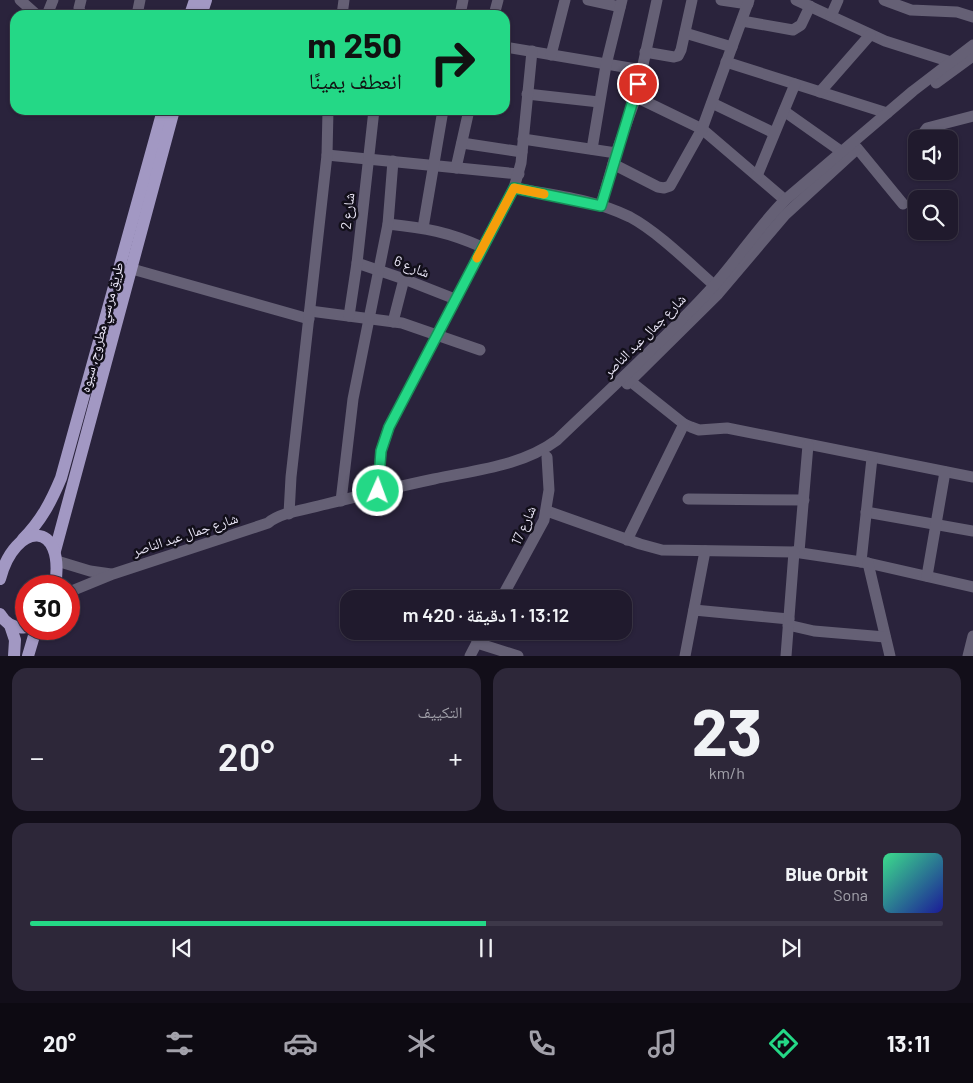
<!DOCTYPE html>
<html lang="ar">
<meta charset="utf-8">
<style>
:root{--surface:#201a2d;--page:#2d2739;--text:#f1f3f6;--muted:#a2a1aa;--line:#3d3849;--accent:#24d886}
body{margin:0;font-family:Barlow,"Noto Naskh Arabic",sans-serif;background:var(--page);color:var(--text);direction:rtl;height:100vh;display:flex;flex-direction:column;font-size:19px;white-space:nowrap}
*{box-sizing:border-box;margin:0}
p{font-size:16px;color:var(--muted)}
.icon{flex:none;width:28px;height:28px;fill:none;stroke:currentColor;stroke-width:2;stroke-linecap:round;stroke-linejoin:round}
.map{position:relative;height:656px;overflow:hidden;direction:ltr}
.panel{display:flex;flex-direction:column;gap:12px;padding:12px;background:#120e19;flex:1}
.panel>*{flex:none}
.guide{position:absolute;left:10px;top:10px;width:500px;height:105px;border-radius:15px;box-shadow:0 1px 4px #0004,0 0 0 1px var(--line);direction:rtl;background:#24d886;color:#111;overflow:hidden}
.tools{position:absolute;left:908px;top:130px;display:grid;gap:10px}
.tools a{display:grid;place-items:center;width:50px;height:50px;border-radius:10px;background:var(--surface);box-shadow:0 1px 4px #0004,0 0 0 1px var(--line);font-size:25px}
.speed{position:absolute;left:15px;top:575px;display:flex;gap:10px;font-size:25px;font-weight:700;text-align:center}
.speed>*{display:grid;place-content:center;width:65px;height:65px;border-radius:50%;background:var(--surface);box-shadow:0 1px 4px #0004,0 0 0 1px var(--line);line-height:1}
.speed .limit{border:8px solid #d22;background:#fff;color:#111}
.pin{position:absolute;display:grid;place-items:center;width:42px;height:42px;color:#fff;margin:-21px;border:2px solid #fff;border-radius:50%;box-shadow:0 1px 5px #0007}
.me{position:absolute;width:55px;margin:-28px;rotate:2deg;stroke-linejoin:round;filter:drop-shadow(0 0 4px #0008)}
.turn{display:flex;align-items:center;gap:18px;height:105px;padding:0 25px;font-size:22px}
.turn .icon{width:65px;height:65px;stroke-width:2.5}
.turn b{display:block;font-size:35px;line-height:42px}
.big{font-size:38px;font-weight:600;line-height:1.1}
.panel .widget{flex:1;display:flex;flex-direction:column;justify-content:center;gap:8px;min-width:0;padding:0 18px;border-radius:15px;background:var(--page)}
.panel .dial{align-items:center;gap:0}
.dial b{font-size:65px;line-height:1}
.song{display:flex;align-items:center;gap:15px}
.cover{width:60px;height:60px;border-radius:8px;background:linear-gradient(135deg,hsl(150 70% 55%),hsl(240 70% 35%))}
.played{height:5px;border-radius:2px;background:linear-gradient(90deg,var(--accent) 50%,var(--line) 50%)}
.keys{display:flex;justify-content:space-around;direction:ltr}
.heat{display:flex;justify-content:space-between;align-items:center;font-size:28px;direction:ltr}
.panel .tiles{flex:1;display:grid;gap:12px;grid-template-columns:1fr 1fr}
.widget:last-child{grid-column:span 2}
.trip{position:absolute;left:340px;top:590px;width:292px;height:50px;border-radius:15px;background:var(--surface);box-shadow:0 1px 4px #0004,0 0 0 1px var(--line);font-weight:600;line-height:50px;text-align:center;direction:rtl}
.dock{display:flex;height:80px;justify-content:space-around;align-items:center;background:#0d0a12;color:var(--muted)}
.dock .icon{width:35px;height:35px}
.dock .current{color:var(--accent)}
.dock b{font-size:22px;color:var(--text)}
.map>svg:first-child{display:block}
.lines{fill:none;stroke-linecap:round;stroke-linejoin:round}
.minor{stroke:#656075;stroke-width:11}
.major{stroke:#a298c3;stroke-width:12}
.route-casing{stroke:#178c57;stroke-width:12}
.route{stroke:#24d886;stroke-width:9}
.slow{stroke:#f59e0b;stroke-width:9}
.labels{text-anchor:middle;dominant-baseline:central;stroke-width:5;stroke-linejoin:round;paint-order:stroke}
.street-label{font-size:14px;fill:#ece8f9;stroke:#120f1a}
</style>
<div class="map">
<svg width="973" height="656" viewBox="0 0 973 656">
<rect width="100%" height="100%" fill="#2a233c"/>
<g class="lines">
<g class="minor">
<path d="M20,0L37,15"/>
<path d="M588,0L620,7"/>
<path d="M721,0L748,4"/>
<path d="M796,0L885,41L951,62"/>
<path d="M884,0L911,10L957,12L973,17"/>
<path d="M47,15L53,0"/>
<path d="M81,15L79,8L81,0"/>
<path d="M137,15L140,0"/>
<path d="M342,15L344,0"/>
<path d="M460,15L463,0"/>
<path d="M494,15L498,0"/>
<path d="M831,16L838,0"/>
<path d="M742,21L793,30L801,25L810,6"/>
<path d="M685,33L732,47"/>
<path d="M505,47L642,70"/>
<path d="M645,52L674,57L678,56L681,50L692,0"/>
<path d="M551,55L565,0"/>
<path d="M726,62L887,113"/>
<path d="M936,83L973,56"/>
<path d="M820,92L870,35"/>
<path d="M527,94L599,102"/>
<path d="M636,97L702,129L785,200"/>
<path d="M712,103L774,133"/>
<path d="M784,111L842,152"/>
<path d="M523,139L616,153"/>
<path d="M924,139V132L927,128L973,116"/>
<path d="M462,143L522,152"/>
<path d="M857,148L903,204"/>
<path d="M592,149L606,65L622,0"/>
<path d="M327,155L519,174"/>
<path d="M613,164L658,187L664,188L670,186L702,129L749,0"/>
<path d="M456,168L469,110"/>
<path d="M757,176L795,84"/>
<path d="M514,188C553,195 594,199 630,217C658,232 690,264 714,285"/>
<path d="M601,205L616,153L636,97L657,0"/>
<path d="M388,224C426,228 448,232 482,247"/>
<path d="M423,228L443,110"/>
<path d="M357,263L404,279L455,299"/>
<path d="M132,269L309,319"/>
<path d="M310,311L402,323L480,350"/>
<path d="M349,316L357,263L374,110"/>
<path d="M393,322L404,279"/>
<path d="M630,381L684,424L691,427L699,430L727,428L973,477"/>
<path d="M627,384L718,294L785,215L857,149"/>
<path d="M378,491L381,451L389,427L514,188L521,163L532,51"/>
<path d="M688,499L804,500"/>
<path d="M341,501L353,399L388,224L393,161"/>
<path d="M547,511L640,544L662,550L794,552L868,563L973,587"/>
<path d="M866,512L973,531"/>
<path d="M289,514L291,477L327,155L328,110"/>
<path d="M627,540L684,424"/>
<path d="M799,552L808,445"/>
<path d="M57,561L90,571L111,574"/>
<path d="M861,562L872,458"/>
<path d="M868,563L890,656"/>
<path d="M927,576L945,472"/>
<path d="M69,592L113,574L268,523C281,512 305,510 322,505C359,496 396,487 434,479C476,470 522,466 557,440C608,391 661,343 709,291C736,262 757,228 785,200L913,91L973,45"/>
<path d="M501,599L544,520L549,490L547,457"/>
<path d="M694,610L789,619"/>
<path d="M788,625L814,631L885,637"/>
<path d="M477,643L518,656"/>
<path d="M470,656L483,631"/>
<path d="M685,656L705,551"/>
<path d="M786,656L794,552"/>
<path d="M968,656L973,636"/>
</g>
<g class="major">
<path d="M190,15L195,0"/>
<path d="M201,15L206,0"/>
<path d="M23,539C41,521 51,502 61,478L163,110"/>
<path d="M55,551L174,110"/>
<path d="M0,579C15,521 66,519 55,586"/>
<path d="M0,614C6,624 14,629 26,627"/>
<path d="M10,625L15,640L14,656"/>
<path d="M28,656L36,629"/>
</g>
</g>
<g class="lines">
<g class="route-casing">
<path id="route" d="M378,491L381,451L389,427L514,188L601,206L638,84"/>
</g>
<use href="#route" class="route"/>
<path class="slow" d="M477,258L514,188L544,194"/>
</g>
<g class="labels">
<g class="street-label">
<text transform="translate(347 211) rotate(-84)">شارع 2</text>
<text transform="translate(412 266) rotate(21)">شارع 6</text>
<text transform="translate(101 327) rotate(-75)">طريق مرسي مطروح, سيوه</text>
<text transform="translate(644 335) rotate(-45)">شارع جمال عبد الناصر</text>
<text transform="translate(523 525) rotate(-66)">شارع 17</text>
<text transform="translate(185 534) rotate(-18)">شارع جمال عبد الناصر</text>
</g>
</g>
</svg>
<div class="tools">
<a><svg class="icon" aria-label="sound" viewBox="0 0 24 24"><path d="M4 9h4l5-4v14l-5-4H4zM17 9q2 3 0 6"/></svg></a>
<a><svg class="icon" aria-label="search" viewBox="0 0 24 24"><circle cx="10" cy="10" r="6"/><path d="M15 15l6 6"/></svg></a>
</div>
<div class="speed"><div class="limit">30</div></div>
<div class="pin" style="left:638px;top:84px;background:#d93025"><svg class="icon" aria-label="arrive" viewBox="0 0 24 24"><path d="M6 21V4h12l-3 4 3 4H6"/></svg></div>
<svg class="me" style="left:378px;top:491px" viewBox="-20 -20 40 40"><circle r="17" fill="#24d886" stroke="#fff" stroke-width="3"/><path d="M0-11L8 9 0 5-8 9z" fill="#fff"/></svg>
<div class="trip">13:12 · 1 دقيقة · 420 m</div>
<div class="guide">
<div class="turn"><svg class="icon" aria-label="right" viewBox="0 0 24 24"><path d="M7 20v-9h11M14 6l5 5-5 5"/></svg><div><b>250 m</b>انعطف يمينًا</div></div>
</div>
</div>
<section class="panel">
<div class="tiles">
<div class="widget dial"><b>23</b><p>km/h</p></div>
<div class="widget"><p>التكييف</p>
<div class="heat"><a>−</a><b class="big">20°</b><a>+</a></div>
</div>
<div class="widget">
<div class="song"><i class="cover"></i><div><b>Blue Orbit</b><p>Sona</p></div></div>
<div class="played"></div>
<div class="keys"><svg class="icon" aria-label="previous" viewBox="0 0 24 24"><path d="M18 5L8 12l10 7zM5 5v14"/></svg><svg class="icon" aria-label="pause" viewBox="0 0 24 24"><path d="M8 5v14M16 5v14"/></svg><svg class="icon" aria-label="next" viewBox="0 0 24 24"><path d="M6 5l10 7-10 7zM19 5v14"/></svg></div>
</div>
</div>
</section>
<nav class="dock">
<b>13:11</b>
<svg class="icon current" aria-label="directions" viewBox="0 0 24 24"><path d="M12 3l9 9-9 9-9-9zM9 14v-3h6M13 9l2 2-2 2"/></svg>
<svg class="icon" aria-label="music" viewBox="0 0 24 24"><path d="M9 18V5l10-2v13"/><circle cx="6" cy="18" r="3"/><circle cx="16" cy="16" r="3"/></svg>
<svg class="icon" aria-label="phone" viewBox="0 0 24 24"><path d="M5 4h4l2 5-3 2q2 4 5 5l2-3 5 2v4C11 20 4 13 5 4z"/></svg>
<svg class="icon" aria-label="climate" viewBox="0 0 24 24"><path d="M12 3v18M4 7l16 10M4 17L20 7"/></svg>
<svg class="icon" aria-label="car" viewBox="0 0 24 24"><path d="M5 17H2v-5l4-1 3-4h7l3 4 3 1v5h-3M9 17h6M6 11h13"/><circle cx="7" cy="17" r="2"/><circle cx="17" cy="17" r="2"/></svg>
<svg class="icon" aria-label="filters" viewBox="0 0 24 24"><path d="M4 7h16M4 17h16"/><circle cx="9" cy="7" r="2"/><circle cx="15" cy="17" r="2"/></svg>
<b>20°</b>
</nav>
